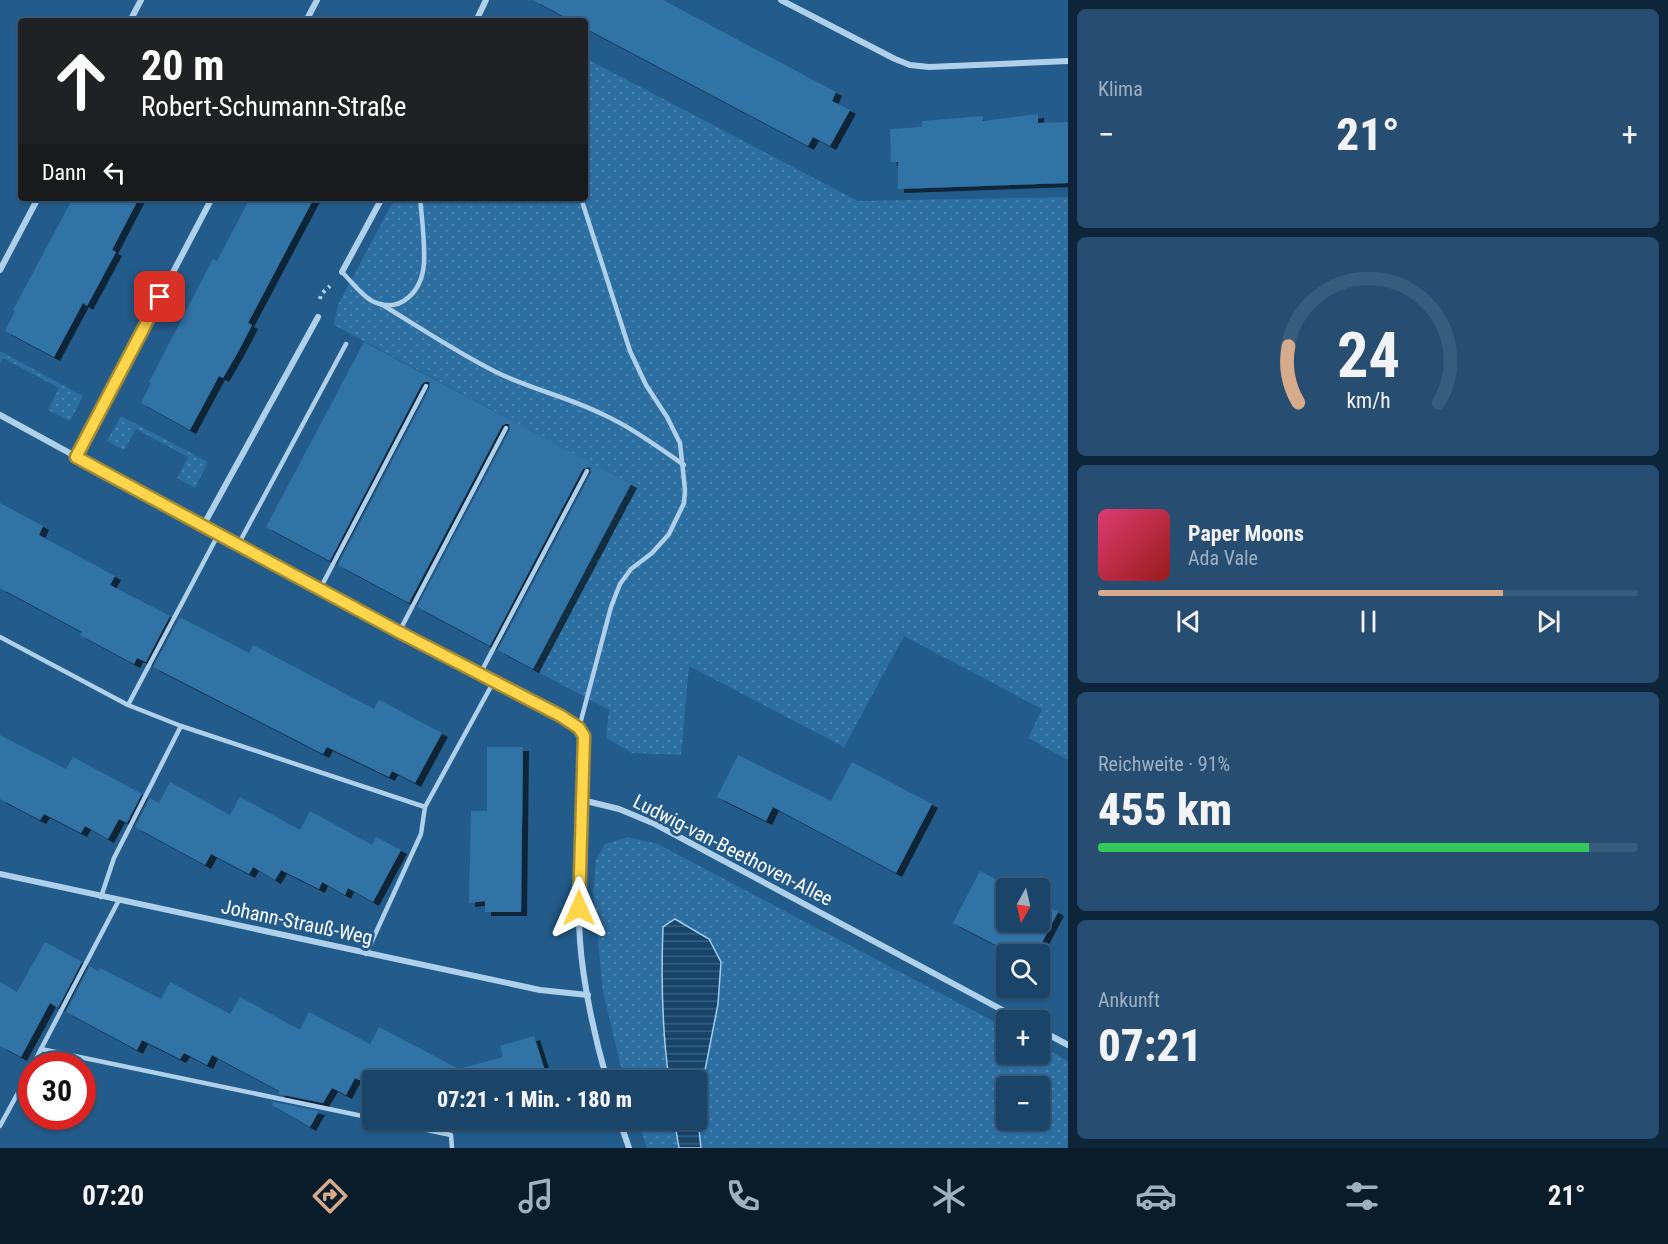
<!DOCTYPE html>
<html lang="de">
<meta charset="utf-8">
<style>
:root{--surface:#1a4468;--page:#274e71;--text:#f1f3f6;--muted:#9fb0c0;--line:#385c7c;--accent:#d6ab8b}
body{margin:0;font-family:"Roboto Condensed",sans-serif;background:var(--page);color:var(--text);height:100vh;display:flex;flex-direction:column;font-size:22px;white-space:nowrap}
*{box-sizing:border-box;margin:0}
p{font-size:20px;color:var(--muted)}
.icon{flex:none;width:33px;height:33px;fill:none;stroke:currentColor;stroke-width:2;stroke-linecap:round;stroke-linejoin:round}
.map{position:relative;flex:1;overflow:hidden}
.details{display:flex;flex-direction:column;gap:9px;padding:9px;background:#0e2539;width:600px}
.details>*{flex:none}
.top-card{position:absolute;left:18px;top:18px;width:570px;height:183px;border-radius:6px;box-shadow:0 2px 4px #0004,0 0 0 2px var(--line);background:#202124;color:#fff;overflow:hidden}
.needle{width:39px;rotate:188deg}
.tools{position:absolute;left:996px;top:878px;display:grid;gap:12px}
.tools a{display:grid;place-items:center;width:54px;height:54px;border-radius:6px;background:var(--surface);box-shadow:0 2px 4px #0004,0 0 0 2px var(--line);font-size:30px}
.speed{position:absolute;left:18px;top:1052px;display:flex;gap:12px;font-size:30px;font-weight:700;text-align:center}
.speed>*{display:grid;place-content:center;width:78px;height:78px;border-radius:50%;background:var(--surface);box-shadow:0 2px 4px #0004,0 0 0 2px var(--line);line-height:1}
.speed .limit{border:9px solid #d22;background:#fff;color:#111}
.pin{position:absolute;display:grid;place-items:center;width:51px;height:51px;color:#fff;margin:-26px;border-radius:12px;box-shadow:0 3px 9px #0006}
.me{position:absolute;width:66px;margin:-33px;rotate:0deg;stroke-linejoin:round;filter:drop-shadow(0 0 4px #0008)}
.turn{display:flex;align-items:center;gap:21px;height:126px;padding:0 24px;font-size:27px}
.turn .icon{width:78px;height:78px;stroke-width:2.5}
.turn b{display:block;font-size:42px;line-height:51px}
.then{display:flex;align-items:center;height:57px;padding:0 24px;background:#0003;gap:12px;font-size:22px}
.big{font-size:45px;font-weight:800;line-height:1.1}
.details .tile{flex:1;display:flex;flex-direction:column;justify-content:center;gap:9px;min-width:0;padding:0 21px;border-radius:9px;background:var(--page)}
.details .dial{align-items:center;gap:0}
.dial svg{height:156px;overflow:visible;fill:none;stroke:var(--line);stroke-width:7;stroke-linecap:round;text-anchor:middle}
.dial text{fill:var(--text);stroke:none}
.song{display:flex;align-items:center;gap:18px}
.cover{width:72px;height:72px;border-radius:9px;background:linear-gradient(135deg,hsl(340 70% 55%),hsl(0 70% 35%))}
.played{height:6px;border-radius:3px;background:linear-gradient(90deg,var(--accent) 75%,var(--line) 75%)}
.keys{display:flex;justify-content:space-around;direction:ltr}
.heat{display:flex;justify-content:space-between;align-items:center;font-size:33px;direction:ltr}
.charge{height:9px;border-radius:4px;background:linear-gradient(90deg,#34c759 91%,var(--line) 0)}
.trip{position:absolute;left:362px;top:1070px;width:345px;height:60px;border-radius:6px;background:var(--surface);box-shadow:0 2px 4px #0004,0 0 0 2px var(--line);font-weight:800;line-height:60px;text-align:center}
.tab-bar{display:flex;height:96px;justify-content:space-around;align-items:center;background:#0a1b2a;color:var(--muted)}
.tab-bar .icon{width:42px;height:42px}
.tab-bar .current{color:var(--accent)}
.tab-bar b{font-size:27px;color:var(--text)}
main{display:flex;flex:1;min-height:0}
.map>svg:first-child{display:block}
.grass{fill:url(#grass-dots);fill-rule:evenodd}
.water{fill:url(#water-rules);stroke:#a3cceb;stroke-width:1.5}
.building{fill:#3373a6;filter:url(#shadow)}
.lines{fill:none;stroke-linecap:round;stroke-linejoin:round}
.path{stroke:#afd0ea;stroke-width:4;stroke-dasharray:3 4.5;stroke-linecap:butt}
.lane{stroke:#afd0ea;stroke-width:4.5}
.street{stroke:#afd0ea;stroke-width:6}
.route-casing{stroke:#a68a30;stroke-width:15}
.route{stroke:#ffd54a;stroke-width:10}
.labels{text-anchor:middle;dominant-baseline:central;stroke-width:6;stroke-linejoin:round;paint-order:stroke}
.street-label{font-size:20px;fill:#fff;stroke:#235b8a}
</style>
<main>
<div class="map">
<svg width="1068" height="1148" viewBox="0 0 1068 1148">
<defs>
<pattern id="grass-dots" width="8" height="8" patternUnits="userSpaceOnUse" patternTransform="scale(1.5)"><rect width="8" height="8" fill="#2d6ea1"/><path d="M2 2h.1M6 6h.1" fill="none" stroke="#4c84af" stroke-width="1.8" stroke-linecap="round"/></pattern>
<pattern id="water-rules" width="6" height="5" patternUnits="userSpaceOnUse" patternTransform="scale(1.5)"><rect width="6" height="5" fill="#184469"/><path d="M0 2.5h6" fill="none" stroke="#3b6080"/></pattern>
<filter id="shadow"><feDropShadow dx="6" dy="4" stdDeviation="0" flood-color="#0009"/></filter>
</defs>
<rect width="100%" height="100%" fill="#235b8a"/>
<g class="grass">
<path d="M585,58L858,201L1068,197V760L1028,738L1042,709L904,636L844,747L689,666L681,755L632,753L606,738L609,710L533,669L631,484L334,325L338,305L395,198H585Z"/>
<path d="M0,351L83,396L70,421L48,410L59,388L3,358L0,363Z"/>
<path d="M121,416L208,462L195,488L177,478L188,457L136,429L124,450L107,441Z"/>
<path d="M628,837L658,844L1006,1028V1053H1040V1046L1068,1061V1148H647L637,1119H696V1080H624L603,991L593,893L596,860L605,844ZM1006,1086H1040V1119H1006Z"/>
</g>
<path class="water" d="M675,919L709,939L721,962L718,1004L697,1111L701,1148H679L674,1119H696V1080H669C662,1029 661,979 663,927Z"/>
<g class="building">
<path d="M533,0H663L836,92L832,101L850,110L830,146L813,137L808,146L585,28V21H572Z"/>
<path d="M1038,114V123L1068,122V183L898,189V162H891L890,129L922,127V121L983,116V121Z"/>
<path d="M73,198H139L112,250L116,252L87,306L83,303L54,357L5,331L15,311L13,310Z"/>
<path d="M250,198H314L248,323L252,325L238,352L223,378L219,376L190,430L141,403L151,383L149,382L213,259L217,261Z"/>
<path d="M364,342L631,484L533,669L498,650L591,473L590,467L583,469L490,646L417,607L510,430L509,424H505L502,426L409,603L338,565L430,388L429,382H425L422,384L330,561L266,527Z"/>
<path d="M0,503L43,526L39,535L115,576L110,585L170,616L146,662L137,658L134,664L80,635L82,632L0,588Z"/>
<path d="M180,617L249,653L253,645L374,709L379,700L442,733L415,783L392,771L389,777L327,747L323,754L153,667Z"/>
<path d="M0,735L66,769L73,757L142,794L127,823L119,819L108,839L85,826L81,833L44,814L40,820L0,799Z"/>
<path d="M487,747H523L521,912H485V901L469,903L471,811H487Z"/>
<path d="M738,755L831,801L852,762L932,804L896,873L773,807L766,821L717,797Z"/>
<path d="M170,782L230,815L240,797L300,830L310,811L372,845L376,837L401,850L373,902L348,888L345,895L322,882L319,889L281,870L275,880L253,867L249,874L211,854L205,865L135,827L150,798L159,803Z"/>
<path d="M980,871L1012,888H1006V921H1040V902L1058,912L1036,954H1013L953,923Z"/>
<path d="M45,942L82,962L58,1008L50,1003L21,1057L0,1046V982L17,992Z"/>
<path d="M90,966L98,971L100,968L161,999L170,982L230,1014L240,997L300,1030L309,1012L370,1044L379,1027L459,1069L503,1057L500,1046L534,1036L548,1080H359L355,1078L346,1095L332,1088L323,1103L278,1094L279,1091L212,1055L207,1065L184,1053L180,1059L142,1040L137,1050L66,1012Z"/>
<path d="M273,1102L319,1111L310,1127L272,1105Z"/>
</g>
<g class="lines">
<path class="path" d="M320,299L321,294L330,286"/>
<g class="lane">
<path d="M342,272C351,281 361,295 372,301C401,315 422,291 424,263C425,241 422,219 420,198"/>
<path d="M381,304C419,327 456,352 496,372C530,389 568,397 602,414C631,427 658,447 684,465"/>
<path d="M238,545L346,344"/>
<path d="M320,589L426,386"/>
<path d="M399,632L506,428"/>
<path d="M0,637L128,705L181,726L425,807L421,834L366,954"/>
<path d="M480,674L587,471"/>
<path d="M128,705L218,535"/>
<path d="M579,728L611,607L620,584L631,569L652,553L669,534L684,503L685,490L680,443L667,417L646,385L630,351L581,198"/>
<path d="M425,807L494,681"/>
<path d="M101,897L114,858L181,726"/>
<path d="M119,900L41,1049L372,1118"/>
<path d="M33,1065L41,1049"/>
<path d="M374,1119L451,1135L452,1148"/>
<path d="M0,1126L32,1067"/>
</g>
<g class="street">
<path d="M781,0L895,59L910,65L929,67L1068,61"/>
<path d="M130,21L141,0"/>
<path d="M306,21L317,0"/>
<path d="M476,21L486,0"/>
<path d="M0,270L38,198"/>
<path d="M342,272L382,198"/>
<path d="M0,415L238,545L561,716L579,728L584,736C582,804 576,873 580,941C583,984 595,1039 607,1080"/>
<path d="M76,457L212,198"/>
<path d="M203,526L318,317"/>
<path d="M582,800L619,809L655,824L1021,1020"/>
<path d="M0,874L540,990L588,995"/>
<path d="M1040,1030L1068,1045"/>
<path d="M619,1119L629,1148"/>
</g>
</g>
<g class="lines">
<g class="route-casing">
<path id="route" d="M160,297L76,457L399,632L561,716L579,728L584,736L579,908"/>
</g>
<use href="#route" class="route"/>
</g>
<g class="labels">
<g class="street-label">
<text transform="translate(733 850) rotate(27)">Ludwig-van-Beethoven-Allee</text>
<text transform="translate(297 922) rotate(12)">Johann-Strauß-Weg</text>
</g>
</g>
</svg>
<div class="tools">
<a><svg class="needle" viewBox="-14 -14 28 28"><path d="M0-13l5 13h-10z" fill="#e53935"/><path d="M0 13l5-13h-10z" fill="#9fb0c0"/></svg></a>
<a><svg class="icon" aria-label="search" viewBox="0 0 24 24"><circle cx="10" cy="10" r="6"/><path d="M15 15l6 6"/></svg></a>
<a>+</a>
<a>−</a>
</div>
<div class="speed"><div class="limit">30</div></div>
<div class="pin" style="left:160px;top:297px;background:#d93025"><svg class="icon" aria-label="arrive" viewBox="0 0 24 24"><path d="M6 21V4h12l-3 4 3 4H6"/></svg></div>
<svg class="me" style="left:579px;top:908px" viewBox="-20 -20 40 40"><path d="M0-17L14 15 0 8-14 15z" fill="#ffd54a" stroke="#fff" stroke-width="4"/></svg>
<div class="trip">07:21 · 1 Min. · 180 m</div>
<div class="top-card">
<div class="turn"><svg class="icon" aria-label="ahead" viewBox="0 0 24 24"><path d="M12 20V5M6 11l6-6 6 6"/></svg><div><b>20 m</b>Robert-Schumann-Straße</div></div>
<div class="then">Dann<svg class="icon" aria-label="left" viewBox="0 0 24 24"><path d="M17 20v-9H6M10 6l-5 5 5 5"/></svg></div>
</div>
</div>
<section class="details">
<div class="tile"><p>Klima</p>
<div class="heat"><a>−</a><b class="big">21°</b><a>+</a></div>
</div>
<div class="tile dial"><svg viewBox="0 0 100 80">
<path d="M14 69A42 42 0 1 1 86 69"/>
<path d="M14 69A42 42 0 0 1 9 40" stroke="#d6ab8b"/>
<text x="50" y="56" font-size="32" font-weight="700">24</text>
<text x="50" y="72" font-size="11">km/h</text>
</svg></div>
<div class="tile">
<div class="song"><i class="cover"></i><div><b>Paper Moons</b><p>Ada Vale</p></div></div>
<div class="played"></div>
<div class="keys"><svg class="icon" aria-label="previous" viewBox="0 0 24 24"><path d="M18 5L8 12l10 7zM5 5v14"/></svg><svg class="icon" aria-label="pause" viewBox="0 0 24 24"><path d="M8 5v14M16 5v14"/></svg><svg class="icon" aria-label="next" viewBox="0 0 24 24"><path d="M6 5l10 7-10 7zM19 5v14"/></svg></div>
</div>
<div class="tile"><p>Reichweite · 91%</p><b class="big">455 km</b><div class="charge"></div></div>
<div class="tile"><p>Ankunft</p><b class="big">07:21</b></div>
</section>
</main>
<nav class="tab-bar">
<b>07:20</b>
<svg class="icon current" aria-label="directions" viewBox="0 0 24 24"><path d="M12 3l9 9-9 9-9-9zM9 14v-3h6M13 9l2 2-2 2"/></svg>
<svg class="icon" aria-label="music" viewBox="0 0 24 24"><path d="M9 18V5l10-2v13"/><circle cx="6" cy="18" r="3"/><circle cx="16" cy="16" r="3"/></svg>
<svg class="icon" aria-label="phone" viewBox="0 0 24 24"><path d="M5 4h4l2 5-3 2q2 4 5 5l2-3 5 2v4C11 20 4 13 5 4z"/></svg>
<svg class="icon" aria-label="climate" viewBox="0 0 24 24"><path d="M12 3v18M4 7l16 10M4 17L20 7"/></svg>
<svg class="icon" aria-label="car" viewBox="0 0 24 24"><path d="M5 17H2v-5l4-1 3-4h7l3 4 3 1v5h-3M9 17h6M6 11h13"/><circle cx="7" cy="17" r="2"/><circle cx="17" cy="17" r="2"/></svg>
<svg class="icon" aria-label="filters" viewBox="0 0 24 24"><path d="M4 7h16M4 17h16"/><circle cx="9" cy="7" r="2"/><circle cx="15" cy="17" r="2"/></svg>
<b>21°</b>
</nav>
